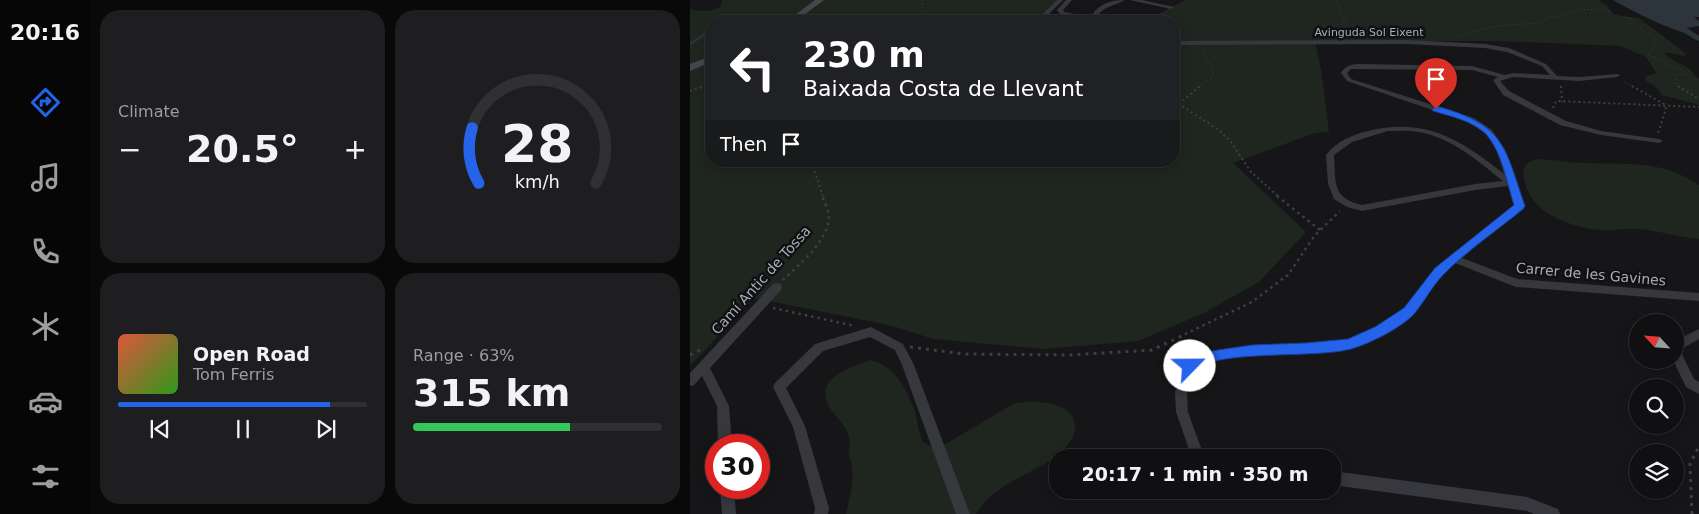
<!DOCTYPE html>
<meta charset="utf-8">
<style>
:root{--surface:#101012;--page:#1e1e20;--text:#f1f3f6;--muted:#9c9d9f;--line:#303032;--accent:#2563eb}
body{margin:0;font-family:"DejaVu Sans",sans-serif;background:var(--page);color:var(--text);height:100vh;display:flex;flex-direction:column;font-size:19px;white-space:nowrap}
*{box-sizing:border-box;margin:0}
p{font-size:16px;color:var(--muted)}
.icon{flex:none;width:28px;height:28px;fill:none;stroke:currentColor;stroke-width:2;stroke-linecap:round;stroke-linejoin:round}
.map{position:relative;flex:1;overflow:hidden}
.panel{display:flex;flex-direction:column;gap:10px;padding:10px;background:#09090a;width:600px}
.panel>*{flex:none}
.banner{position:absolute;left:15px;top:15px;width:475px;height:152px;border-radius:20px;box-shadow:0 2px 12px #0003,0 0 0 1px var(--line);background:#202124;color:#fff;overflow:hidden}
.needle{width:32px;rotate:296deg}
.tools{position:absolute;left:939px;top:314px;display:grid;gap:10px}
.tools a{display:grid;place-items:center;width:55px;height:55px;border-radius:50%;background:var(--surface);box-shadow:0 2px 12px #0003,0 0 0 1px var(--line);font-size:25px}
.speed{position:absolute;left:15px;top:434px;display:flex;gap:10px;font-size:25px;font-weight:700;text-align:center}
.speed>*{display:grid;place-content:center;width:65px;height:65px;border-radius:50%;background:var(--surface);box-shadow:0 2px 12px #0003,0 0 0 1px var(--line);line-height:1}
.speed .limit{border:8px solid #d22;background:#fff;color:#111}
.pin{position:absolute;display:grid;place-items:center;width:42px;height:42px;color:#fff;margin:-51px -21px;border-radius:50% 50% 50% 0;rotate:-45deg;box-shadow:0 0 5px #0007}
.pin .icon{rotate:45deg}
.me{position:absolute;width:55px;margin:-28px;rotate:67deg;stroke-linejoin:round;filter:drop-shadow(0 0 4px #0008)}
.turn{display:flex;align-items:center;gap:18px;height:105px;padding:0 15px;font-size:22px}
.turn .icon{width:65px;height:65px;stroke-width:2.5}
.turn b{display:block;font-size:35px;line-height:42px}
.then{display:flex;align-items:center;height:48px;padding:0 15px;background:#0003;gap:10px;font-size:19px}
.big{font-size:38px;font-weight:700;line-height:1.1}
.panel .tile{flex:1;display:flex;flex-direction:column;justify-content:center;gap:8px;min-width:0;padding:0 18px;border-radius:20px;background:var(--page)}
.panel .dial{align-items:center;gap:0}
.dial svg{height:130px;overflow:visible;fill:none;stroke:var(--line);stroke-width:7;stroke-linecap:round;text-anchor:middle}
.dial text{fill:var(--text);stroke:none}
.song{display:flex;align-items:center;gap:15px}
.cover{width:60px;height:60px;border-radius:8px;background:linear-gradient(135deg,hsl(10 70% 55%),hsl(110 70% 35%))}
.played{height:5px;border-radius:2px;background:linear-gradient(90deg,var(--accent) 85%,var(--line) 85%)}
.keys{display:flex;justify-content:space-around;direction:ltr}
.heat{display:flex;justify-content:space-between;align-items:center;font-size:28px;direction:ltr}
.charge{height:8px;border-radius:4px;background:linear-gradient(90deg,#34c759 63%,var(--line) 0)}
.panel .tiles{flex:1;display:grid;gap:10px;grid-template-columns:repeat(2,1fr)}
.trip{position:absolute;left:359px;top:449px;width:292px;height:50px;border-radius:20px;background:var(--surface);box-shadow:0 2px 12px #0003,0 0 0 1px var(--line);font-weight:700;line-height:50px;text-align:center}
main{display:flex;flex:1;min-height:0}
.menu{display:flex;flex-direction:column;width:90px;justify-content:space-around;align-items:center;background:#060607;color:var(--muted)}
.menu .icon{width:35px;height:35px}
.menu .selected{color:var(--accent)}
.menu b{font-size:22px;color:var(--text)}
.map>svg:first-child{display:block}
.green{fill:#1e261f}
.water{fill:#2c353c}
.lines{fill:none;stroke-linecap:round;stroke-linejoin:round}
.stream{stroke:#2c353c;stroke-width:2.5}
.path-far3{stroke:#3d3f44;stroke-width:1;stroke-dasharray:1 2.5;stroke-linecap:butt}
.path-far2{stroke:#3d3f44;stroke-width:2;stroke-dasharray:2 3;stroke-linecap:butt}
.path-far1{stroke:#3d3f44;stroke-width:2.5;stroke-dasharray:2.5 4;stroke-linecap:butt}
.path{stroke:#3d3f44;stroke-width:3;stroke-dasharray:3 5;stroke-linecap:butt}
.minor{fill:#37383d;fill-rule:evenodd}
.secondary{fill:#45474d;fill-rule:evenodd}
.route{fill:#2563eb;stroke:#184099}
.labels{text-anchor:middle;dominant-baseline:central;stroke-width:5;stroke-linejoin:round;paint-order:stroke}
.far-street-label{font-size:11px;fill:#a8adb8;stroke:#111113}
.street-label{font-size:14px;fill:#a8adb8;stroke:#111113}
</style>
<main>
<nav class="menu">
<b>20:16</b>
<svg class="icon selected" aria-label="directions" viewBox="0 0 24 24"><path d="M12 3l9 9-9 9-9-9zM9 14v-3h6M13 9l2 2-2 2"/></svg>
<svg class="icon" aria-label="music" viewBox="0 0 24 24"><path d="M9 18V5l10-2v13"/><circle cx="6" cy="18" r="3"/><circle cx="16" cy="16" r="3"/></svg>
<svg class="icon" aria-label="phone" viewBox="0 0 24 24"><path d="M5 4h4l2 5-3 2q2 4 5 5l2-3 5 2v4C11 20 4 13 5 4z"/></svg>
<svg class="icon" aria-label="climate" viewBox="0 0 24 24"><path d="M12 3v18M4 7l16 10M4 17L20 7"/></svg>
<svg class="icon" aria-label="car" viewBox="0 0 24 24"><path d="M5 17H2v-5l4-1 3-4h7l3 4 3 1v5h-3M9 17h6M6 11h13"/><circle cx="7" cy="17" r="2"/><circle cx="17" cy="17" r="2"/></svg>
<svg class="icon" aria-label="filters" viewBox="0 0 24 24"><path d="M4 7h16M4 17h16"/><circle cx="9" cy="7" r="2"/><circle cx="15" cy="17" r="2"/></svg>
</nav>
<section class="panel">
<div class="tiles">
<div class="tile"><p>Climate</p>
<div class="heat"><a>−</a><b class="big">20.5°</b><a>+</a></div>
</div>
<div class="tile dial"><svg viewBox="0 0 100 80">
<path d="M14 69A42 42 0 1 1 86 69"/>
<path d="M14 69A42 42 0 0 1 10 35" stroke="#2563eb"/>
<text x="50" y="56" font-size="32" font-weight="700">28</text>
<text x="50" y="72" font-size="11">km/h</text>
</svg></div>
<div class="tile">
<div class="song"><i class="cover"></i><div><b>Open Road</b><p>Tom Ferris</p></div></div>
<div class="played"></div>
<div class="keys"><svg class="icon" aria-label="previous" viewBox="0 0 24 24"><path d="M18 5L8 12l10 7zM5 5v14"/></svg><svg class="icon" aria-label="pause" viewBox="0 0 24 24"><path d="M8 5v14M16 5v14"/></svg><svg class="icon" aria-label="next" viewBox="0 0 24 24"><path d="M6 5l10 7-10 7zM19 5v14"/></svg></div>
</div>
<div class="tile"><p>Range · 63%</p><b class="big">315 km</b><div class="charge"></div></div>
</div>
</section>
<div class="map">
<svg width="1009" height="514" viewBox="0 0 1009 514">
<rect width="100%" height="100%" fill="#161618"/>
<g class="green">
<path d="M32,0H372L351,21H21V161H484V21H455L495,0H908L917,5L923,15L949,18L995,53L996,56L974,52C979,61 990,62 998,68C1003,71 1003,75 1009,79V105L972,95L967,88L955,80L957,76L966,73L956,57L930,46L812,41H625L631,70L639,132L625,133L543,163L616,232L569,282L514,313L448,341L353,349L243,339L203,326L64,298L0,366V9C10,12 22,12 31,6Z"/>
<path d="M846,159C863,159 879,163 896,163C940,165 970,159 1009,185V239C989,237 969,231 949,229C936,228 923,231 910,230C883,228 844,214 836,186C833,177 832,172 836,164Z"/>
<path d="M180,360C204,365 218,390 225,412C228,422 228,432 233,442L242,447L254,445L323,404C338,401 351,401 365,405C388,410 391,432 375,448C350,474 304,481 286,514H156C159,500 164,482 162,468C162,463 159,458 159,453C159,449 160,446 160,442C159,430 150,421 143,412C119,380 156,369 180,360Z"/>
</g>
<path class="water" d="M923,0H1009V17H1004L1009,21V26L997,28L1009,36V41C1002,39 998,34 992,32C967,24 945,12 923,0Z"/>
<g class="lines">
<path class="stream" d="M0,44L21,30"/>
<g class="path-far3">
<path d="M232,0L234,21"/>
<path d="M647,0L659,36"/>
<path d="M769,36L805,26L848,23L860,17H871L886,10L916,9L924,15L942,19L955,33L968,40L959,55L997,73V75H986L987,85L990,87"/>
<path d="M931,80L944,87"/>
<path d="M11,87L21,84"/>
<path d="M508,87L521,79L523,73L513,50"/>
</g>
<g class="path-far2">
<path d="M871,86L872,102"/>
<path d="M942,86L974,104L976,109L968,133"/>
<path d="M988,86L1009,99"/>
<path d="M0,91L15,86"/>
<path d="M484,101L529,130L541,142L561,172L589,197"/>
<path d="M489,104L510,86"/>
<path d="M863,108L866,101L1009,107"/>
<path d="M127,161L125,172L133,197"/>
</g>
<g class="path-far1">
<path d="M587,196L630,230"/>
<path d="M93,280C109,264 137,243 139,218C139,212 135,203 132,196"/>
<path d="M83,308L165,326"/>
<path d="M489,337L562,302L598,275L625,235L650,211"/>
</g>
<g class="path">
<path d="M220,347L274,354L380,355L462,350L492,336"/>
<path d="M0,355L12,349"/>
<path d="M1002,514L1000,464L1009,446"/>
</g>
<g class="minor">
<path d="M367,0H373L352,21H346Z"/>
<path d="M376,0H382L373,10L374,12L401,17C408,4 420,0 435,0C424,6 413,6 406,18L413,21H403L370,14L367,10Z"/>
<path d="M440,0H452L484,7L481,9Z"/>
<path d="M717,40L795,44L819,48L856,64L867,76L889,77L929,74L930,75L927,77L889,81L823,77L810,81L819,91L876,121L911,131L969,139L973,141L969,143L911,135L870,125L813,95L803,80L808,77L782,70L661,69L657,73L661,79L784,118L802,130L815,150L834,206L772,258L827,279L1009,293V301L826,287L765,263L753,274L722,315L694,334L664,347L616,354L562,355L511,362L505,369L497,392L498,412L511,448L518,458H502L486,412L485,392L496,362L504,354L562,345L616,344L659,339L686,328L714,309L745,268L824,205L818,186L785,190L672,211L657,207L644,199L638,184L636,155C647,141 662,135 678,131C736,117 771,140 814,174L807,150L796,134L778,122L657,81L651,73C655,66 661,64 669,64L782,66L815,75L823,73L860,75L852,66L817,52L795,48L717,44L484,45V41ZM698,131C708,131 719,130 729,132C762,138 788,161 813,181L785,184L672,205C641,198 646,182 644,155L662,142Z"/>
<path d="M87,283L91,284L92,287L91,290L20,368L39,406L42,445H28L27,406L12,376L4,385L0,386V373L83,284Z"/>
<path d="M181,327L213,344L224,365L280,514H266L212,365L205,350L180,337L133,351L96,388L115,426L139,508L138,514H124L125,508L103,427L83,387L85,383L125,344Z"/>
<path d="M1009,329V339L990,350L1004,379L1009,382V394L996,387L983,360H985V341Z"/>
<path d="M642,471L837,497L868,509L870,514H844L837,511L642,485Z"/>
<path d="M30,488H44L46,514H32Z"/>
</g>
<g class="secondary">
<path d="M125,0H134L106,21H97Z"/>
<path d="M21,56V62L0,71V64Z"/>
</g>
</g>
<path class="route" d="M746,106C815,125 814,145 835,206L833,209C808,230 776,251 754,274C742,286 735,301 724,314C711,328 679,344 661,349C626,359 527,349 505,370H495L493,366L503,354L508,353L562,345L616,343L658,339L685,327L714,308L745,268L824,205C817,183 812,152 796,134C783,121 760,116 743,111L742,109Z"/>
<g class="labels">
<g class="far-street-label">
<text x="679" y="32">Avinguda Sol Eixent</text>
</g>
<g class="street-label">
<text transform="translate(901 274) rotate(5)">Carrer de les Gavines</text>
<text transform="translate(71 280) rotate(-48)">Camí Antic de Tossa</text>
</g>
</g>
</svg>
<div class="tools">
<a><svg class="needle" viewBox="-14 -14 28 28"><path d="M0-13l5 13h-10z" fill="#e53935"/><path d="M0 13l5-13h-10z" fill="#9c9d9f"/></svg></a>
<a><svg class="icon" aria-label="search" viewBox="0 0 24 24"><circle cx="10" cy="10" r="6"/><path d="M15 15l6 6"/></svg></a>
<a><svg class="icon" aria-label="layers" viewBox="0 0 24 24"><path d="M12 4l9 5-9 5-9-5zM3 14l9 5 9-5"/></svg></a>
</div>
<div class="speed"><div class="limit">30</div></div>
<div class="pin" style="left:746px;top:109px;background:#d93025"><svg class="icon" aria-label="arrive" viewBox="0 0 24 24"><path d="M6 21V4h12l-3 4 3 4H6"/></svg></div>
<svg class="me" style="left:500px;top:366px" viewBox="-20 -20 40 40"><circle r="19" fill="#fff"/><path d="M0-13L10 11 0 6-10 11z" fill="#2563eb"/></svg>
<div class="trip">20:17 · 1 min · 350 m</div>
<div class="banner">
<div class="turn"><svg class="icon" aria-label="left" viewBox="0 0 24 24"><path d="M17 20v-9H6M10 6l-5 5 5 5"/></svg><div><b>230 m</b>Baixada Costa de Llevant</div></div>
<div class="then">Then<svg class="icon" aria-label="arrive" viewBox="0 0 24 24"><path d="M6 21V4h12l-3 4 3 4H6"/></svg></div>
</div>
</div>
</main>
